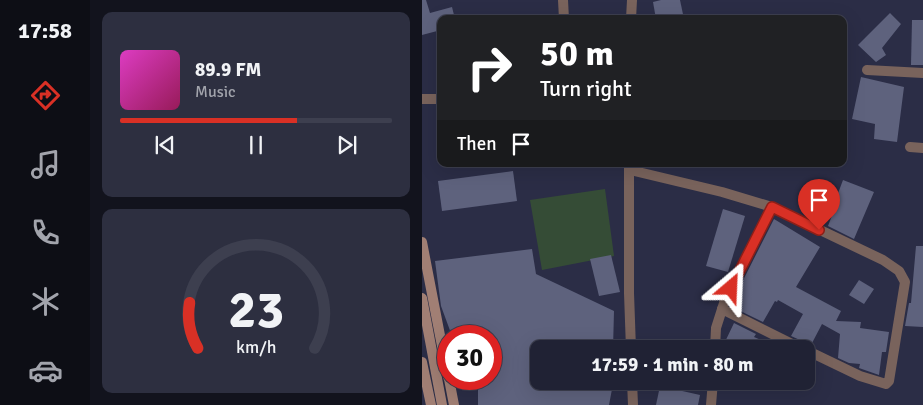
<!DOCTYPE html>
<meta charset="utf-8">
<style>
:root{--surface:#202234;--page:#2d2f40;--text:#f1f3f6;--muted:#a2a4ac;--line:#3d3f4f;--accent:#d93025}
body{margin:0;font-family:Signika,sans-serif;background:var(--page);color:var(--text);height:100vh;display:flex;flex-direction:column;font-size:19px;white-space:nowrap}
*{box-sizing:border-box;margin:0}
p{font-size:16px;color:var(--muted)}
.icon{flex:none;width:28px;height:28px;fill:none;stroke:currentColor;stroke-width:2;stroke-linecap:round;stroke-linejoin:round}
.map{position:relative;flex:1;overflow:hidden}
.sheet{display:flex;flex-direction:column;gap:12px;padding:12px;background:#12131d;width:332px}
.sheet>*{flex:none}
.hud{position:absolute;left:15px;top:15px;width:410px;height:152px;border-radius:10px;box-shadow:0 5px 20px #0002,0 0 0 1px var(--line);background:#202124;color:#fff;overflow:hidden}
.speed{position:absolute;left:15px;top:325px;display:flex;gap:10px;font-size:25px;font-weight:700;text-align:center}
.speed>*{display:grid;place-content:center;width:65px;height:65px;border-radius:50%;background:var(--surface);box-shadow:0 5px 20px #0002,0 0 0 1px var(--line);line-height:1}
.speed .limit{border:8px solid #d22;background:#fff;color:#111}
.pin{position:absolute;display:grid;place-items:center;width:42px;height:42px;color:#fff;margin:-51px -21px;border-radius:50% 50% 50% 0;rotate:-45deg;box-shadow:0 0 5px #0007}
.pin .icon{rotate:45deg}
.me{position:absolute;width:55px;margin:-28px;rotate:26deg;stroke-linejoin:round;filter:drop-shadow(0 0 4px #0008)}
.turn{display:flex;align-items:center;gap:18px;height:105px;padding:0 20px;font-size:22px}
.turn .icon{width:65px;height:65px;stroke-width:2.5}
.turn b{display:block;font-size:35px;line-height:42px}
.then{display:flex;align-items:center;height:48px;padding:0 20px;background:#0003;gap:10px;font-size:19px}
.sheet .card{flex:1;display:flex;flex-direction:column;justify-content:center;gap:8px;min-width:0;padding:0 18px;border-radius:10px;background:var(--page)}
.sheet .dial{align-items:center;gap:0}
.dial svg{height:130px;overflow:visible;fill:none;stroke:var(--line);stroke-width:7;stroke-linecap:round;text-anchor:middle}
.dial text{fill:var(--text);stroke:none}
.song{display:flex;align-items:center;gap:15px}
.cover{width:60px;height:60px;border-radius:8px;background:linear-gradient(135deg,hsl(310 70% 55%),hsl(330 70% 35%))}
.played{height:5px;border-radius:2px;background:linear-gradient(90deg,var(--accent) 65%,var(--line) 65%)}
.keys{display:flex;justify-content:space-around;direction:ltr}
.trip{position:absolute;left:108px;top:340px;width:285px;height:50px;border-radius:10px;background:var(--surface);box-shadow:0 5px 20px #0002,0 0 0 1px var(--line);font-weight:700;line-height:50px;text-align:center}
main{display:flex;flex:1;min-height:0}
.dock{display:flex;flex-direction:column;width:90px;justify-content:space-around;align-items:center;background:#0d0e15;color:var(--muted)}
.dock .icon{width:35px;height:35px}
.dock .selected{color:var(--accent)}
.dock b{font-size:22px;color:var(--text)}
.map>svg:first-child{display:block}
.green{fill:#354c36}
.building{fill:#5e627d}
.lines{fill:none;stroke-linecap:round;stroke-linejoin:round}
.street{stroke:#79635c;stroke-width:10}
.secondary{stroke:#a17f74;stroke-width:10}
.route-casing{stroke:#8d1f18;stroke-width:12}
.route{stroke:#d93025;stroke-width:9}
</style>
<main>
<nav class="dock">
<b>17:58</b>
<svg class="icon selected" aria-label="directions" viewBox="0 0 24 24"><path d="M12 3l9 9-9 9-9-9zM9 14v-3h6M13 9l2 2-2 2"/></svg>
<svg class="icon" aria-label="music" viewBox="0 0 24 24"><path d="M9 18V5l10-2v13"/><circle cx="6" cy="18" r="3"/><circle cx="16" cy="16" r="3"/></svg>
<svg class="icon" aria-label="phone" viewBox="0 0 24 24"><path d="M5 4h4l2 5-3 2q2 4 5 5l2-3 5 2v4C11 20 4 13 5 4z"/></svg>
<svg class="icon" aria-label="climate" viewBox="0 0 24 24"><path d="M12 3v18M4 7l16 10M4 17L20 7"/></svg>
<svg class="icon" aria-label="car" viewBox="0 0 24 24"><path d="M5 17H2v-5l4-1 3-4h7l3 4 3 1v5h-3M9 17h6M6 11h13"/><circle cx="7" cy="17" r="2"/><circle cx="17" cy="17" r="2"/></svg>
</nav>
<section class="sheet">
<div class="card">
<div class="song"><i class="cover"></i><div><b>89.9 FM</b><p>Music</p></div></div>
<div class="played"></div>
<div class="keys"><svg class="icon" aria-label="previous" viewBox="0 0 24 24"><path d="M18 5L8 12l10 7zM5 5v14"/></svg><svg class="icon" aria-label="pause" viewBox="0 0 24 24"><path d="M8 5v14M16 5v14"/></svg><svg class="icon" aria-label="next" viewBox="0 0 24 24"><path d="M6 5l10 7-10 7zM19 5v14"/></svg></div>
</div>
<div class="card dial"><svg viewBox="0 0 100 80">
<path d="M14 69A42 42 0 1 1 86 69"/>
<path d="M14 69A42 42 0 0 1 9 41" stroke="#d93025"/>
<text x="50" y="56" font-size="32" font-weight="700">23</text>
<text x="50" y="72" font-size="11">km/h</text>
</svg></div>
</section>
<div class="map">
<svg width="501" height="405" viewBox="0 0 501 405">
<rect width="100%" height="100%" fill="#2b2d46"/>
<path class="green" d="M183,189L192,256L120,270L108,200Z"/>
<g class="building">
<path d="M0,0H4L8,13L30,7L33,19H19V30L0,35Z"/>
<path d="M239,0H258L262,19H234L231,2Z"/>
<path d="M468,13L479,24L460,48L464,55L454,62L436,45Z"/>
<path d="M490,20H501V65H489Z"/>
<path d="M439,77L482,87L475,142L452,139L453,124L430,119Z"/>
<path d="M91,171L95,201L20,211L16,181Z"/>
<path d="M421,180L452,192L432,239L406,226L411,213L409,212Z"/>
<path d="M301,209L323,216L306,272L284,266Z"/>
<path d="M352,219L398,247L374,287L419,311L414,321L439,322L438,328L467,332L464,352H460L457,375L437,368L438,364L427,363L416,358L418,334L400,324L389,345L369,336L381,314L356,300L355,302L353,301L341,322L308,306Z"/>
<path d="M494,246H501V327L483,326L487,303H489Z"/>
<path d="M110,249L114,274L192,311L191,349H116V381H181L191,384L187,405H56V379H69V336H30L19,306L13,261Z"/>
<path d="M189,255L198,292L177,296L168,259Z"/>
<path d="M437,280L452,289L442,304L427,295Z"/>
<path d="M312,323L334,334L332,337L339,340L335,349H307L301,346Z"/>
<path d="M238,386L278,395L276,405H234Z"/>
</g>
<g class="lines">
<g class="street">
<path d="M141,0L142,19"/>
<path d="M209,19L210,0"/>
<path d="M445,70L501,73"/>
<path d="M0,99H19"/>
<path d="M488,147L501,148"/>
<path d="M207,165V293L209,349"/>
<path d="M208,170L300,192L350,207L461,260L477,271L483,282L467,381L464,384L438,376L384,350"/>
<path d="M300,309L380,349"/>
<path d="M293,349L294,328L302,303L350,207"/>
<path d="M210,381L211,405"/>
<path d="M289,405L291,381"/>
</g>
<g class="secondary">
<path d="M0,242L26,377"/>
<path d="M0,298L20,405"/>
<path d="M0,362L9,405"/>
<path d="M27,379L32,405"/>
</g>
</g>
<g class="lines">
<g class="route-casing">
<path id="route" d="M309,288L350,207L397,230"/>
</g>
<use href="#route" class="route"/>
</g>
</svg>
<div class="speed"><div class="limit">30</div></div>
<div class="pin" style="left:397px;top:230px;background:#d93025"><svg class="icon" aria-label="arrive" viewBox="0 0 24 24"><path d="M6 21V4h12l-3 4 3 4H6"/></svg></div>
<svg class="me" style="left:309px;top:288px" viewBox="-20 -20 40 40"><path d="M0-17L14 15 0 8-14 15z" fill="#d93025" stroke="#fff" stroke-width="4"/></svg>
<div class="trip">17:59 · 1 min · 80 m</div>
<div class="hud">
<div class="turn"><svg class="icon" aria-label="right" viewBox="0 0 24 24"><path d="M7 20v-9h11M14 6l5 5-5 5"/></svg><div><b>50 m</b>Turn right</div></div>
<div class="then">Then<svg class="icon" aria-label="arrive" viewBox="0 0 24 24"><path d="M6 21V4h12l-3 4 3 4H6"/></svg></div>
</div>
</div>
</main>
